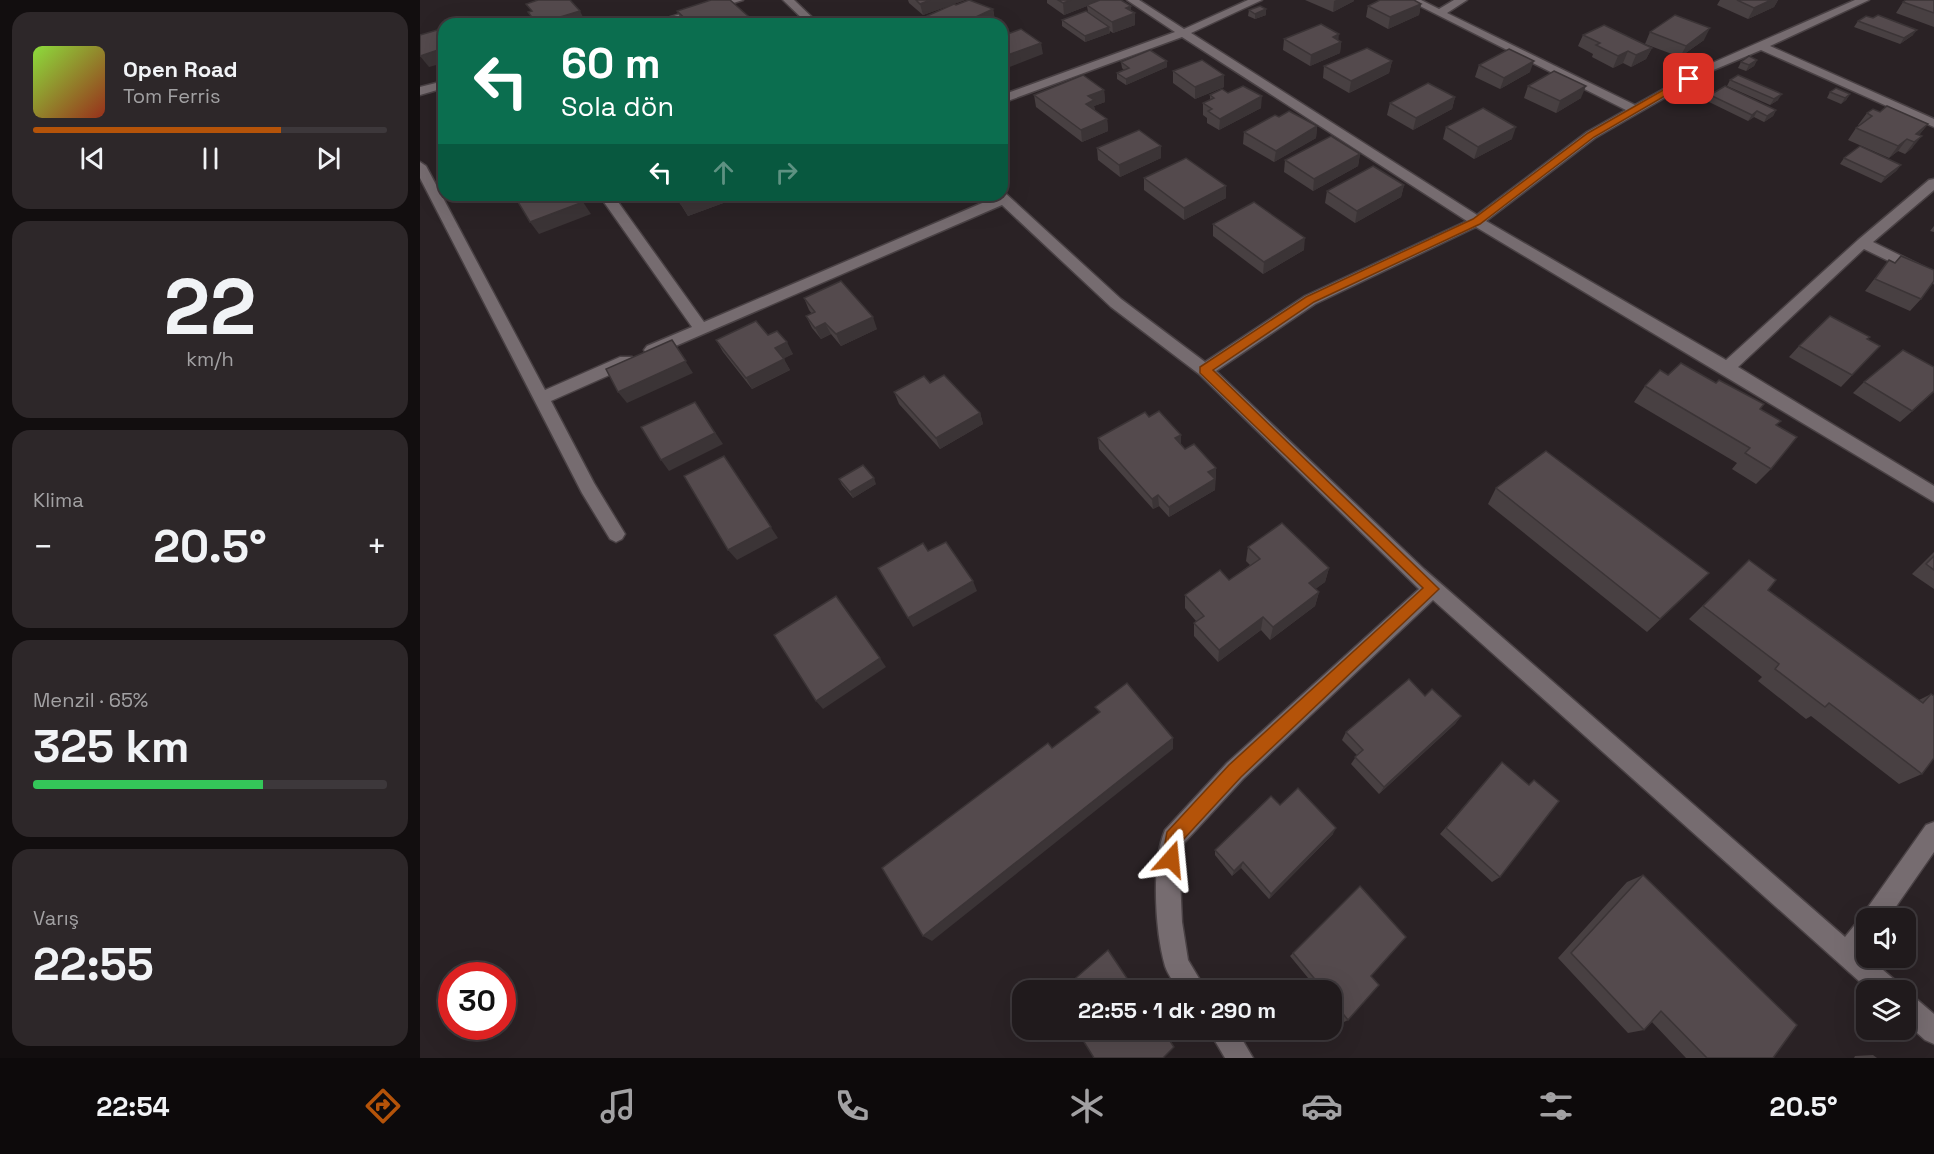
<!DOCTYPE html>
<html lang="tr">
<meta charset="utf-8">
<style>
:root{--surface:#201a1c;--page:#2d2729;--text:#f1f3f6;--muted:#a2a1a3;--line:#3d383b;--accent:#b45309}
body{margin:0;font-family:"Space Grotesk",sans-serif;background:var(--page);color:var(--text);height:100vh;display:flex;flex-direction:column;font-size:22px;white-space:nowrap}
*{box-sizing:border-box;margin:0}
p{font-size:20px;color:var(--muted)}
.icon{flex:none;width:33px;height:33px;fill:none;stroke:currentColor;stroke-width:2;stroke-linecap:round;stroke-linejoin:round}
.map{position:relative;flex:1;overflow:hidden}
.panel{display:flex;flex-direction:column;gap:12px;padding:12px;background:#120e0f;width:420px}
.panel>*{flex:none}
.hud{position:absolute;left:18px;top:18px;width:570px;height:183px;border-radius:18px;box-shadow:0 6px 24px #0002,0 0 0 2px var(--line);background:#0b6e4f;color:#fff;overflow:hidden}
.buttons{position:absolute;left:1436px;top:908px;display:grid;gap:12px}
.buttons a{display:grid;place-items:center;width:60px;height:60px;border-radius:12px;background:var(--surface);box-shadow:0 6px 24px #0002,0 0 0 2px var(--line);font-size:30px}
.speed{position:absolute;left:18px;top:962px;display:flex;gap:12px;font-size:30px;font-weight:700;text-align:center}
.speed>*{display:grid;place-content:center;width:78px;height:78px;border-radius:50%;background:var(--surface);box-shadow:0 6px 24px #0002,0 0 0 2px var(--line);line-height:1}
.speed .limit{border:9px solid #d22;background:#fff;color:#111}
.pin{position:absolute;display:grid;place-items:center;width:51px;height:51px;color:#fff;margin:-26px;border-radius:12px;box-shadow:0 3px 9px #0006}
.me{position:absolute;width:66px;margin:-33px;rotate:18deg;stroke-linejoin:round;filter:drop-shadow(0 0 4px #0008)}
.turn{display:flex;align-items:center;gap:21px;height:126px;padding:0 24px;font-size:27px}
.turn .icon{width:78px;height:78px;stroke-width:2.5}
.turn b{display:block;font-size:42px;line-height:51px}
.lanes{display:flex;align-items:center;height:57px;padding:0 24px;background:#0003;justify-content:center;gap:30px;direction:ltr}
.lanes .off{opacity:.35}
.big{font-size:45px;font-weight:600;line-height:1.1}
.panel .tile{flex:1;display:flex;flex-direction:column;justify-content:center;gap:9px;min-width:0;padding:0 21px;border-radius:18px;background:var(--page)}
.panel .dial{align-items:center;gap:0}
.dial b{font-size:78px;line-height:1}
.song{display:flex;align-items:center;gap:18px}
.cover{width:72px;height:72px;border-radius:9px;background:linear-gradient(135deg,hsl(90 70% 55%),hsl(10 70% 35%))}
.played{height:6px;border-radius:3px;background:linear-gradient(90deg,var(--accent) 70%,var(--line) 70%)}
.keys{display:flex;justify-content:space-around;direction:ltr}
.heat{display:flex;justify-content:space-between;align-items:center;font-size:33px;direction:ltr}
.charge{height:9px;border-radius:4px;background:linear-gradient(90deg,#34c759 65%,var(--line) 0)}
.trip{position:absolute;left:592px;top:980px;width:330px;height:60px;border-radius:18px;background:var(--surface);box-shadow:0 6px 24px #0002,0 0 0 2px var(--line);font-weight:600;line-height:60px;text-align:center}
.tabs{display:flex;height:96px;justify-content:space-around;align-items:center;background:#0d0a0b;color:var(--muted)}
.tabs .icon{width:42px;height:42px}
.tabs .selected{color:var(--accent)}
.tabs b{font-size:27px;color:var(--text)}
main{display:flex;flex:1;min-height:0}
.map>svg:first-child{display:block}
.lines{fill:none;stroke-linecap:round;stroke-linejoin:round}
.minor-casing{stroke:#494144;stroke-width:3}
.minor{fill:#766c70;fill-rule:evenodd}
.wall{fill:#484042}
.shaded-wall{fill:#3b3436}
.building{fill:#544a4d;stroke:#3b3436;stroke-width:1.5}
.route{fill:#b45309;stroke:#753606;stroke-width:1.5}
</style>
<main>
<section class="panel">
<div class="tile">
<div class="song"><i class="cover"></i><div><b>Open Road</b><p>Tom Ferris</p></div></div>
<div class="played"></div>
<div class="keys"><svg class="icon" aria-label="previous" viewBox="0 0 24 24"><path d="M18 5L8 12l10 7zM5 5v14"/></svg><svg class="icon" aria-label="pause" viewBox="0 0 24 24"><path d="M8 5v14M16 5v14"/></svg><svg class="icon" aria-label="next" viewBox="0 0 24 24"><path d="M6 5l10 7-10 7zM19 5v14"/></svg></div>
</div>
<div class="tile dial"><b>22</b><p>km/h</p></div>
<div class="tile"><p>Klima</p>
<div class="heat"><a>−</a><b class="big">20.5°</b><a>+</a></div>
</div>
<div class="tile"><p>Menzil · 65%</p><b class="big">325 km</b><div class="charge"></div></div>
<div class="tile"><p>Varış</p><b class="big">22:55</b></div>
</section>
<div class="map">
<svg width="1514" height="1058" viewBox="0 0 1514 1058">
<rect width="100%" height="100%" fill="#2a2225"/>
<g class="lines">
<g class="minor-casing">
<g id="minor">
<path d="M306,0H323L245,24H228Z"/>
<path d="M363,0H374L399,24H388Z"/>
<path d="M707,0H719L764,29L828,0H842L771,33L1057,215L1167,132L1206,110L988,0H1001L1019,9L1034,0H1047L1027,13L1215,105L1283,67L1435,0H1449L1350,46L1514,119V127L1341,50L1291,71L1175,138L1066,221L1306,360L1438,240L1509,180L1514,179V190L1453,242L1514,272V283L1444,249L1318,367L1514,486V502L1056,227L895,304L796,371L1004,569L1425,937L1438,921L1442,919L1446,910L1506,825L1514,822V852L1468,918H1446V949L1443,953L1476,981L1479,990H1449L1013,600L823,779L764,843L760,879L762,922L768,960L786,990H759C754,982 748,975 745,966C735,931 731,864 745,830L807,763L999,589L779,374L691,307L582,205L237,354H227L224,350L227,346L272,327L179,195H193L284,322L574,198L572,195H582L584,192L701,299L785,362L885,296L1047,221L762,37L582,103V95L755,32Z"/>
<path d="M24,81V88L0,95V87Z"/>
<path d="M0,162L6,166L125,390L200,357H212L214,361L212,365L131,401L174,483L202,529L205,534L202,539L196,542L190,539L162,493L0,178Z"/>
<path d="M1485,994L1494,997L1514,1014V1044L1505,1040L1485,1022Z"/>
<path d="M788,1029H816L833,1058H805Z"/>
</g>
</g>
<use href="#minor" class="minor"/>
</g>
<g class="wall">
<path d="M488,0H545L503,15L489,3Z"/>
<path d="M627,0H701L711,11L715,13V25L693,33L690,31V33L665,42L642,26V20L668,12L667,6L644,15L627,3Z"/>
<path d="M885,0H934V1L913,12Z"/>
<path d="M1300,0H1358L1354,7L1328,19L1297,5Z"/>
<path d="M1514,0V27L1476,13L1483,2Z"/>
<path d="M1001,4L999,15L968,29L946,17L948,6Z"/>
<path d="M536,5L573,9L575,21L569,24H508L507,16Z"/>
<path d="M846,9V15L835,19L828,16L829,10Z"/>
<path d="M257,11L337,24H263Z"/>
<path d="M1438,21L1493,35L1480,44L1434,27Z"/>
<path d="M1230,32L1284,40L1260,57L1225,44Z"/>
<path d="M1163,35L1232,48L1226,59L1211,67L1203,63L1193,68L1172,57L1173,54L1158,46Z"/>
<path d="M864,39L918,40L921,42L920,53L890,66L863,50Z"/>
<path d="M1337,60L1334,66L1326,71L1318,68L1321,62Z"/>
<path d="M747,61V67L706,85L697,79V73L704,70L702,68L701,62Z"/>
<path d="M972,61L969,73L929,93L903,78L904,66Z"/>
<path d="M1059,65L1110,72L1080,89L1055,77Z"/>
<path d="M753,71L804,75V87L775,99L753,83Z"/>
<path d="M1310,80L1358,100L1350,105L1307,86Z"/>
<path d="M1108,86L1161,98L1136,113L1104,98Z"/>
<path d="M684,90L685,102L674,106L675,110L687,119L688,131L662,142L616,107L614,95Z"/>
<path d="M1410,92L1430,94L1426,100L1421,104L1407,98Z"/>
<path d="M808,93L841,108L799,130L787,123V118L783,115V103L790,100V95Z"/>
<path d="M1290,95L1356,110L1353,116L1344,122L1334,117L1328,121L1287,101Z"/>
<path d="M1035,97L1032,109L993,130L967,115L970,103Z"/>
<path d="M1460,112L1508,124L1499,135L1492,148L1485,154L1478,151L1469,158L1428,140L1436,128L1439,126L1438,125L1447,113Z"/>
<path d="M859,117L897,126L896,138L854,162L823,144L824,132Z"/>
<path d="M1026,127L1092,139L1054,159L1023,139Z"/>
<path d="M677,148L741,158L700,177L678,160Z"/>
<path d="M940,154L938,166L893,191L864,172L865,160Z"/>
<path d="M1424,158L1481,165L1476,171L1461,183L1420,164Z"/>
<path d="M724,178L806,186V198L764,220L724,190Z"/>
<path d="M984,185L981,197L935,223L905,203L907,191Z"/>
<path d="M255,195H325L268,216Z"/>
<path d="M793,224L884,250L843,274L793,236Z"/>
<path d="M1514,226V232L1510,231Z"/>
<path d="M1481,256L1501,299L1490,311L1445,291L1469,260L1475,263Z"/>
<path d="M384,298L457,329L421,346L411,334L401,339L392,328L386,316L392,314L389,310Z"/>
<path d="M348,335L373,354L363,358L370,370L332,389L303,352L296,340Z"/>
<path d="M1447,339L1460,346L1421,387L1369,357L1379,346Z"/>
<path d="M1248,375L1340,409L1356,426L1351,469L1336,484L1312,469L1317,463L1214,402L1225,386Z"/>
<path d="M1444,382L1514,392L1480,422L1433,393Z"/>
<path d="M474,392L560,413L563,424L520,449L479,404Z"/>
<path d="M729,417L761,435V444L765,449L796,468L795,490L749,517L739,506L733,509L679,449L678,438Z"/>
<path d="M419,479L456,484L433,498L422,485Z"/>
<path d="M1076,488L1289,573L1227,632L1068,504Z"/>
<path d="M828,547L909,568L905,582L895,589L899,592L895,606L850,640L841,630L798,662L774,636V623L776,621L765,608V595L809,580L830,565L826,561Z"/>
<path d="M1514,552V589L1492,574Z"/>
<path d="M1329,560L1348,590L1499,700L1511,694L1502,774L1479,784L1391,716L1386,719L1338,681L1342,677L1269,619Z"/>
<path d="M1005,696L1041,716L1035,724L959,794L931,764L937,755L922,740L926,732Z"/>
<path d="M1082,762L1108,785L1114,780L1080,877L1072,882L1020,834Z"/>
<path d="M860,805L913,834L849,899L821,868L812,876L795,855V850Z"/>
<path d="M1223,875L1353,1058H1266L1232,1022L1224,1030L1208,1033L1138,958L1207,882Z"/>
<path d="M873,953L951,976L928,1020L924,1022L912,1007V990H898L870,956Z"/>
<path d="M1453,1055L1457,1058H1434L1435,1056Z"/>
</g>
<g class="shaded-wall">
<path d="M510,0H545L503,15L500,4Z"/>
<path d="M651,0H680L667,5V6L644,15L643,3Z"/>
<path d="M916,0H934V1L913,12L914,1Z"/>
<path d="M1351,0H1358L1354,7L1328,19L1334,8Z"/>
<path d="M1001,4L999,15L968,29L970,17Z"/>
<path d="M711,6V15L715,13V25L693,33L692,22L706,8Z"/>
<path d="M573,9L575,21L569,24H541Z"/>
<path d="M846,9V15L835,19V14Z"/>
<path d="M160,11L166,23L162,24H117Z"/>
<path d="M689,27L690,33L665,42V36Z"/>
<path d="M1290,28L1284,40L1260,57L1266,46Z"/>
<path d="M1497,30L1493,35L1480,44L1484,38Z"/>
<path d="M919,34L918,43L921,42L920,53L890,66L891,55L913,37Z"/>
<path d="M621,43L623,54L582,70V57Z"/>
<path d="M24,48V63L9,67L0,56Z"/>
<path d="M1232,48L1226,59L1211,67L1216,55Z"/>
<path d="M1208,51L1203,63L1193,68L1198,56Z"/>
<path d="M1337,60L1334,66L1326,71L1329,65Z"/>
<path d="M747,61V67L706,85V79Z"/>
<path d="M972,61L969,73L929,93L931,81Z"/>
<path d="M1114,61L1110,72L1080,89L1084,78Z"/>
<path d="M804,75V87L775,99V87Z"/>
<path d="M1166,86L1161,98L1136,113L1140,101Z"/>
<path d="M684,90L685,102L674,106L675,112L666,104L668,96Z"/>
<path d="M1362,94L1358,100L1350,105L1354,99Z"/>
<path d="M1430,94L1426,100L1421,104L1425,98Z"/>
<path d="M842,96L841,108L799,130L800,119Z"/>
<path d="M1035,97L1032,109L993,130L996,118Z"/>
<path d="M1356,110L1353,116L1344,122L1347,116Z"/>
<path d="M1337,111L1334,117L1328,121L1332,115Z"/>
<path d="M687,119L688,131L662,142L661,130Z"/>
<path d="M1508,124L1499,135L1496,134Z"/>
<path d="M897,126L896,138L854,162L856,151Z"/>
<path d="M1096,127L1092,139L1054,159L1058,147Z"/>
<path d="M1502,136L1492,148L1485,154L1494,142Z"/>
<path d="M1487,139L1478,151L1469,158L1478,146Z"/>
<path d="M741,146V158L700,177L699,165Z"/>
<path d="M940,154L938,166L893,191L894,179Z"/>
<path d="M1481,165L1476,171L1461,183L1465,177Z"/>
<path d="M984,185L981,197L935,223L937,211Z"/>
<path d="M806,186V198L764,220V208Z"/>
<path d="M286,195H325L268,216L261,204Z"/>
<path d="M163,202L171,214L119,234L110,222Z"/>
<path d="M885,238L884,250L843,274L844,262Z"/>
<path d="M453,317L457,329L421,346L416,334Z"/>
<path d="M405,323L411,334L401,339L395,328Z"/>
<path d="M252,340L273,373L207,403L198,392Z"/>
<path d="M367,342L373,354L361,360L355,348Z"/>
<path d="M364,359L370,370L332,389L326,378Z"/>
<path d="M275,402L303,444L249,471L241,460Z"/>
<path d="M560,413L563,424L520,449L516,438Z"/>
<path d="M761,435V446L755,438Z"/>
<path d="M304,456L358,538L317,560L308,550Z"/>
<path d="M796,468V478L788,483V472Z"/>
<path d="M454,478L456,484L433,498L430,492Z"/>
<path d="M795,479V490L749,517V507Z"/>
<path d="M738,495L739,506L733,509L732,499Z"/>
<path d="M909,568L905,582L885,597L889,583Z"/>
<path d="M553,581L557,591L493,627L488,618Z"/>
<path d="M899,592L895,606L850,640L853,627Z"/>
<path d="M843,617L841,630L798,662L799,650Z"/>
<path d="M460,658L466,667L403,709L396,701Z"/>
<path d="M1041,716L1035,724L959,794L964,787Z"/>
<path d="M753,738V749L512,941L503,936Z"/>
<path d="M916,828L913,834L849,899L851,894Z"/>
<path d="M823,862L821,868L812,876L814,871Z"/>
</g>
<g class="building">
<path d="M118,0H150L160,11L117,24L108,12L112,11L106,4Z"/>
<path d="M291,0H310L337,24H271L257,11Z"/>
<path d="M496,0H510L500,4Z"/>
<path d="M549,0L573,9L541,24L536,22L532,24H521L507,16L534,4L536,5Z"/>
<path d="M638,0H651L643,3Z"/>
<path d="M680,0H701L711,6L706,8L715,13L692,22L667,5Z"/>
<path d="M960,0H994L1001,4L970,17L948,6Z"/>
<path d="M1317,0H1351L1334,8Z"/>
<path d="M1486,0H1514V13L1483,2Z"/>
<path d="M840,6L846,9L835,14L829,10Z"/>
<path d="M666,11L689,27L665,36L642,20Z"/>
<path d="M1255,15L1290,28L1266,46L1230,32Z"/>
<path d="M1458,15L1497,30L1484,38L1438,21L1446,16L1453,18Z"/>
<path d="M46,21L49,24H37Z"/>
<path d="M901,24L919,34L913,37L921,42L891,55L864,39Z"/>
<path d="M1184,25L1232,48L1216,55L1208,51L1198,56L1176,45L1180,43L1163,35Z"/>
<path d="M24,28V48L0,56V35Z"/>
<path d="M601,29L621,43L582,57V36Z"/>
<path d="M947,48L972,61L931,81L904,66Z"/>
<path d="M1089,49L1114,61L1084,78L1059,65Z"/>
<path d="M730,50L747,61L706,79L697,73L709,68L701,62Z"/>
<path d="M1329,56L1337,60L1329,65L1321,62Z"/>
<path d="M782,60L804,75L775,87L753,71Z"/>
<path d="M1134,71L1166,86L1140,101L1108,86Z"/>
<path d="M663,75L684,90L668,96L674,100L666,104L687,119L661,130L614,95Z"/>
<path d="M1318,75L1362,94L1354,99L1310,80Z"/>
<path d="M1008,83L1035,97L996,118L970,103Z"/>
<path d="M823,86L842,96L800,119L788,111L792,109L783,103L794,98L790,95L802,89L808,93Z"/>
<path d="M1305,86L1356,110L1347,116L1337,111L1332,115L1290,95Z"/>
<path d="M1416,88L1430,94L1425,98L1410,92Z"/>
<path d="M1467,106L1508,124L1496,134L1502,136L1494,142L1487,139L1478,146L1436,128L1452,116L1447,113L1453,109L1460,112Z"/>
<path d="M1063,108L1096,127L1058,147L1026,127Z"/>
<path d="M869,111L897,126L856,151L824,132L855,115L859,117Z"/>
<path d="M719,130L741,146L699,165L677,148Z"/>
<path d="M911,136L940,154L894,179L865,160Z"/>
<path d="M1440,146L1481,165L1465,177L1424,158Z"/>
<path d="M766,158L806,186L764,208L724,178Z"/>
<path d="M953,166L984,185L937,211L907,191Z"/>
<path d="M118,195H158L163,202L110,222L98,202Z"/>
<path d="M255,195H286L261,204Z"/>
<path d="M834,202L885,238L844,262L793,224Z"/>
<path d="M1481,256L1514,270V281L1501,299L1455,279L1469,260L1475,263Z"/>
<path d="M421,281L453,317L416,334L405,323L395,328L386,316L395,312L384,298Z"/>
<path d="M1410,316L1450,337L1447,339L1460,346L1432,375L1379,346Z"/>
<path d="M336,321L348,335L357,331L367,342L355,348L364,359L326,378L296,340Z"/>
<path d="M252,340L266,361L198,392L186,369Z"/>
<path d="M1483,350L1514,367V391L1492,411L1444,382Z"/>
<path d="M1261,363L1296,383L1299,380L1344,404L1340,409L1361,421L1356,425L1377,437L1351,469L1325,453L1330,448L1225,386L1240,370L1248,375Z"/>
<path d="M524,375L560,413L516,438L474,392L504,376L510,383Z"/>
<path d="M275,402L295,433L241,460L221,427Z"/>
<path d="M739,411L761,435L755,438L765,449L774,444L796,468L788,472L795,479L749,507L738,495L732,499L678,438L725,412L729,417Z"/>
<path d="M1126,451L1289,573L1240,619L1076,488Z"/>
<path d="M304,456L351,527L308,550L264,476Z"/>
<path d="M443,465L454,478L430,492L419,479Z"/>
<path d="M862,523L909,568L889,583L899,592L853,627L843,617L799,650L774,623L784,616L765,595L800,570L809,580L840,559L828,547Z"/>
<path d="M526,542L553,581L488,618L458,568L503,543L508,551Z"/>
<path d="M1514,556V570L1506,564Z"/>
<path d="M1329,560L1356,580L1348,590L1503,703L1511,694L1514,696V758L1502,774L1409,703L1405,707L1355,669L1359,664L1283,606Z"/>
<path d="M416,596L460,658L396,701L354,635Z"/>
<path d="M989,679L1005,696L1012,689L1041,716L964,787L935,757L943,750L926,732Z"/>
<path d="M707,683L753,738L503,936L462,868L628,743L632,748L680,712L675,707Z"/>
<path d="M1082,762L1109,785L1114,780L1139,801L1080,877L1026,828Z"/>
<path d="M878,788L916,828L851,894L823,862L814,871L795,850L851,796L860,805Z"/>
<path d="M1223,875L1377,1025L1353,1058H1287L1241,1011L1224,1030L1151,953Z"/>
<path d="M940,886L986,937L951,976L959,985L928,1020L912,1000V990H904L873,953Z"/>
<path d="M688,950L715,990H642Z"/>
<path d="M656,1029H742L754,1047L743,1058H674Z"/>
</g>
<path class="route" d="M1266,77L1274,79L1174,137L1060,224L894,302L793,370L1019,589L821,777L761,842L757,865L751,867L745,865L742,859L747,832L809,765L1003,588L780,373V367L886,297L1053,219L1168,133Z"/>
</svg>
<div class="buttons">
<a><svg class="icon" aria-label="sound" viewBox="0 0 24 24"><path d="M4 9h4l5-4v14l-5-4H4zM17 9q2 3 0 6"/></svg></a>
<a><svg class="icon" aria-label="layers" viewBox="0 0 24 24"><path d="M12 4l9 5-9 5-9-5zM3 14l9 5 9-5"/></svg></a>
</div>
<div class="speed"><div class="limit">30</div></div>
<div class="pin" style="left:1269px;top:79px;background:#d93025"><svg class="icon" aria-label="arrive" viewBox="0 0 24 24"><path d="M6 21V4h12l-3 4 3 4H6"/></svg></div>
<svg class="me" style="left:751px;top:859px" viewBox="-20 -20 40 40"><path d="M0-17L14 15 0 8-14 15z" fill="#b45309" stroke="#fff" stroke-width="4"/></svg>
<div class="trip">22:55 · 1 dk · 290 m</div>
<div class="hud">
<div class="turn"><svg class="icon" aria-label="left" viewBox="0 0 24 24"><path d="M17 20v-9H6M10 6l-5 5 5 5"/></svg><div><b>60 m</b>Sola dön</div></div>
<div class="lanes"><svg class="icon" aria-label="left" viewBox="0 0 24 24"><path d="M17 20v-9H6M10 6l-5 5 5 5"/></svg><svg class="icon off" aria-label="ahead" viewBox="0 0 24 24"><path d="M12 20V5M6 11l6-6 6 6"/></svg><svg class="icon off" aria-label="right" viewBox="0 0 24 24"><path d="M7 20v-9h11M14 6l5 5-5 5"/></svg></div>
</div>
</div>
</main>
<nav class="tabs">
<b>22:54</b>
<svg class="icon selected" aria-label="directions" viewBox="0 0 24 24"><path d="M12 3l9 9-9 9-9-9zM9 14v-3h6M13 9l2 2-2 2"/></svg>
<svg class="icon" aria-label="music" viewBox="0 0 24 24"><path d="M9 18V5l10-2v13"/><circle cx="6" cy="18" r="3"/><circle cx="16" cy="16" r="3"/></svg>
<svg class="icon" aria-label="phone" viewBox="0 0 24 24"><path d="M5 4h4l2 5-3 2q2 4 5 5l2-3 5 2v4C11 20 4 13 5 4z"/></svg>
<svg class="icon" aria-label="climate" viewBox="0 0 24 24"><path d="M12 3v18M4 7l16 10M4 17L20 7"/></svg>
<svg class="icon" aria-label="car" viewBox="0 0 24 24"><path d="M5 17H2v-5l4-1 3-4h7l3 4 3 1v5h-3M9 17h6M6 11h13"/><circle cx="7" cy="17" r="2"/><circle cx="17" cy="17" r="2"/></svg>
<svg class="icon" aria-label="filters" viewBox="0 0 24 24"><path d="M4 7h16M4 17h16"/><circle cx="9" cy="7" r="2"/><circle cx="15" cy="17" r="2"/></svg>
<b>20.5°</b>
</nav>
